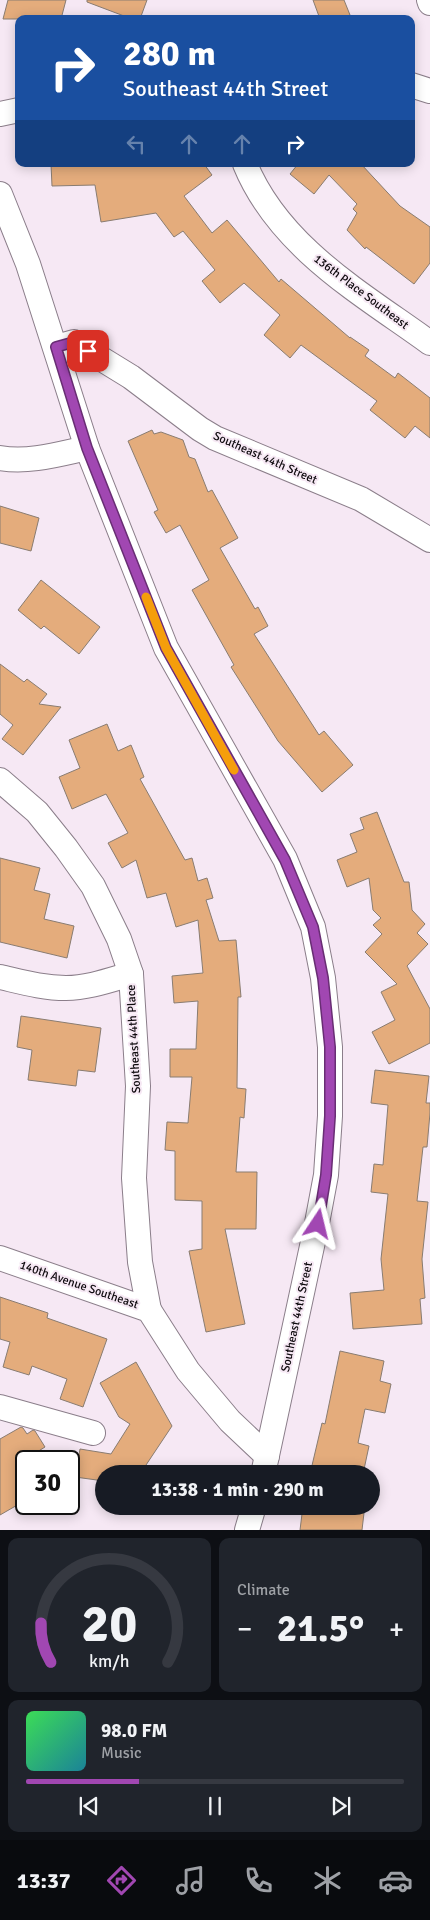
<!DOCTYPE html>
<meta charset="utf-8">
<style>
:root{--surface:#171b24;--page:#20242c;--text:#f1f3f6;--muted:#9ea1a6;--line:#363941;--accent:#a147b2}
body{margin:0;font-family:Signika,sans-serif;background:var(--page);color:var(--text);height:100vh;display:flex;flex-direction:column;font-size:19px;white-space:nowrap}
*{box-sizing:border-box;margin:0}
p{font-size:16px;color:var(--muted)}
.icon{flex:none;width:28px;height:28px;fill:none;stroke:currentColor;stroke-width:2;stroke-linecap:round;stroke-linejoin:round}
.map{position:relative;height:1530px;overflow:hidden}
.panel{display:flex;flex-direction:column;gap:8px;padding:8px;background:#0d0f14;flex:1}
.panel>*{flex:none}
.hud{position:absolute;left:15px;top:15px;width:400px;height:152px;border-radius:10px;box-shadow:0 2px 12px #0003;background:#1a4fa0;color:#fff;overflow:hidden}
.speed{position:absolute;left:15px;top:1450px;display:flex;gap:10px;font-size:25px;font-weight:700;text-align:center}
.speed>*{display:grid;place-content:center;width:65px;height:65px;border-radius:50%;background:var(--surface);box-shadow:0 2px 12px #0003;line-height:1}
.speed .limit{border:2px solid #111;border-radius:8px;background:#fff;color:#111}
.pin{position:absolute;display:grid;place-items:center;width:42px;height:42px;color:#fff;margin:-21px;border-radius:10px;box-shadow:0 2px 8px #0006}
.me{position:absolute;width:55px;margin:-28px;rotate:10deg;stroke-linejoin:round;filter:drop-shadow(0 0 4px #0008)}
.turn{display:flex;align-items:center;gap:18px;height:105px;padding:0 25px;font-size:22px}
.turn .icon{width:65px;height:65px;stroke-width:2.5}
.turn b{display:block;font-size:35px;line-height:42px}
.lanes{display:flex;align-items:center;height:48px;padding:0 25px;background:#0003;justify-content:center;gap:25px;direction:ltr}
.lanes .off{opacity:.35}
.big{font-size:38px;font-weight:700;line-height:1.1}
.panel .card{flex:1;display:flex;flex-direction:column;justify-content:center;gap:8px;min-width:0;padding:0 18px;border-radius:10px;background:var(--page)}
.panel .dial{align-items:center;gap:0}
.dial svg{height:130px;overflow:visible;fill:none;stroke:var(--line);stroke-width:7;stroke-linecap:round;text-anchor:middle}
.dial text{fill:var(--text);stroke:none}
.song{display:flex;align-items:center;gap:15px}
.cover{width:60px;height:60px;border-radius:8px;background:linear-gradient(135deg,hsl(130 70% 55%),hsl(190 70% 35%))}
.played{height:5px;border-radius:2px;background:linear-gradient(90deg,var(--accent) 30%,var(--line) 30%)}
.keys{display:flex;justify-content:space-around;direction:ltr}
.heat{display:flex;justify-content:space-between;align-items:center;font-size:28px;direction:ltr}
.panel .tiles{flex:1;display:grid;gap:8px;grid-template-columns:1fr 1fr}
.card:last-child{grid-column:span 2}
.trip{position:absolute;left:95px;top:1465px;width:285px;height:50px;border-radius:25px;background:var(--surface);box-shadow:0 2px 12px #0003;font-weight:700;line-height:50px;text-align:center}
.tab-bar{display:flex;height:80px;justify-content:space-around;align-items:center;background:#090b0e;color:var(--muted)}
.tab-bar .icon{width:35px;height:35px}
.tab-bar .current{color:var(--accent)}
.tab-bar b{font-size:22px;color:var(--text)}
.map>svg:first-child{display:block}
.building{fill:#e4ac7c;stroke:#897c71}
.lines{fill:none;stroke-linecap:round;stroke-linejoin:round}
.minor-casing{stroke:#8b7e8a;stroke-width:26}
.minor{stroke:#fff;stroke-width:24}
.route-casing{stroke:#692e74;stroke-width:12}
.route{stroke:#a147b2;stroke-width:9}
.slow{stroke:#f59e0b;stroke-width:9}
.labels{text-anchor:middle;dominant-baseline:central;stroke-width:4;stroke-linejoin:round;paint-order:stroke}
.street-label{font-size:12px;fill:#0e0a0e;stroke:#f6e8f4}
</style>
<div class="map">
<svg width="430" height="1530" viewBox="0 0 430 1530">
<rect width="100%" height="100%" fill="#f6e8f4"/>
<g class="building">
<path d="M8,0H66L61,19H3Z"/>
<path d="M87,0H147L140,19H132L87,2Z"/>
<path d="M313,0H344L350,15L340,19H320Z"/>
<path d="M51,164H204L212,175L184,196L212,233L227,220L279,282L281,279L350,338V337L369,350L365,356L395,378L398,373L430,398V438L415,426L405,438L370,410L377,401L301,345L290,358L264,335L280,315L244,283L220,303L202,281L215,270L183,231L174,237L156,213L101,222L95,185L52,186Z"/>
<path d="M298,164H361L400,206L430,227V263L414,284L366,247L365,249L347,230L357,213L353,209L357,204L329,175L314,194L290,174Z"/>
<path d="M152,430L154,434L161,432L183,440L189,457L195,459L208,492L212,490L238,538L220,548L255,609L258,607L268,626L254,634L319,735L324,731L353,765L322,792L278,741L231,667L234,665L192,590L209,580L180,525L166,533L154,512L158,510L128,441Z"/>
<path d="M0,506L39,518L31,551L0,543Z"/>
<path d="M41,580L100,627L79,654L44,626L41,629L18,610Z"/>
<path d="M0,664L24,682L27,679L47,694L39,704L61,707L23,755L2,739L13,725L0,714Z"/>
<path d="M107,724L118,751L131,745L144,777L140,779L185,860L192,858L198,881L207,878L213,898L206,900L219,941L236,940L241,997H238L237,1088L246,1089L244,1118L240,1117L236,1172H257L256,1229H225L245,1324L206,1332L189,1251L202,1249V1201L175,1200V1151L165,1150L167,1122L188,1123L192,1077H170V1049H196L198,1001L174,1003L172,976L203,973L198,920L176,927L166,893L147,898L136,860L122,868L108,843L128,833L106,794L72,809L59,777L80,768L69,740Z"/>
<path d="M377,812L404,882H409L412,910L425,924L417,933L428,944L407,966L430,1009V1043L389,1064L372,1032L395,1020L381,992L397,984L365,952L382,934L373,925L381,918L373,910L369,878L347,887L337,860L357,852L350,834L364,829L360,818Z"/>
<path d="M0,858L40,868L34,890L50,894L44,919L74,926L67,958L0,942Z"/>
<path d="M21,1016L101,1028L95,1072L78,1070L76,1086L28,1080L32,1050L17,1047Z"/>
<path d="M375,1070L429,1076L426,1103H430V1113L427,1147H423L417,1201L428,1202L422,1259L425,1298L420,1299L422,1324L353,1329L350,1293L384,1290L381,1259L388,1194L371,1192L374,1164L383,1165L388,1105L371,1103Z"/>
<path d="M0,1297L48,1313L47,1318L107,1339L83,1407L60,1399L67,1379L32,1366L29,1375L3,1367L10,1342L0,1339Z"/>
<path d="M340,1351L384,1361L380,1381L391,1384L385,1413L365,1409L358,1443L369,1446L363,1474H310L322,1423L325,1424Z"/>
<path d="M136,1362L172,1426L140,1474H104V1481L75,1477L80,1449L111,1454L130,1424L119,1417L100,1383Z"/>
<path d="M21,1427L23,1428L27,1434L33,1430L35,1431L45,1447L37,1452L43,1461H26V1500L0,1515V1439Z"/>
<path d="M303,1506L364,1513L362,1530H300Z"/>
</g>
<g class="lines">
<g class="minor-casing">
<g id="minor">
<path d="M429,0L430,3"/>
<path d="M411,85L430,91"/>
<path d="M0,114L19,110"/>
<path d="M245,164C279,247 361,293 430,343"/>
<path d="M0,194L28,264L87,448L166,648L285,859L313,927L323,978L330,1047V1116L326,1175L317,1223L263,1474"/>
<path d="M56,347L74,342L131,377L200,429L215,438L361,499L430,540"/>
<path d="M0,458C29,463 59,454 87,448"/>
<path d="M0,780L37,812L66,848L93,886L119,939L131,974L138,1086L134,1178L140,1262L149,1310"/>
<path d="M0,977C22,982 43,988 66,988C88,988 110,980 131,974"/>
<path d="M0,1258L149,1310L188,1371L230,1421L267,1456"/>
<path d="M0,1407L93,1433"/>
<path d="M247,1530L254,1506"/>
</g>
</g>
<use href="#minor" class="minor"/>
</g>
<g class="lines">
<g class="route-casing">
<path id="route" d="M88,351L74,342L56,347L87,448L166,648L285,860L313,927L323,978L330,1047V1116L326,1175L318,1224"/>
</g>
<use href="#route" class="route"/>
<path class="slow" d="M146,597L166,648L234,770"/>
</g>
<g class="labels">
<g class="street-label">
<text transform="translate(361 292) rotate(37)">136th Place Southeast</text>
<text transform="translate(265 458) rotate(24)">Southeast 44th Street</text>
<text transform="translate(134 1039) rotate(-93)">Southeast 44th Place</text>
<text transform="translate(79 1285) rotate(19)">140th Avenue Southeast</text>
<text transform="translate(297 1317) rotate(-78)">Southeast 44th Street</text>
</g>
</g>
</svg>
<div class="speed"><div class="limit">30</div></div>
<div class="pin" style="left:88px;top:351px;background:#d93025"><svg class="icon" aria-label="arrive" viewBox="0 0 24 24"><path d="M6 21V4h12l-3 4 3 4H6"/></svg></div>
<svg class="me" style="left:318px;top:1224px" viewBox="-20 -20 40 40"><path d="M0-17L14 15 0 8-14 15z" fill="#a147b2" stroke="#fff" stroke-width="4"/></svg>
<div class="trip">13:38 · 1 min · 290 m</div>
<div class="hud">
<div class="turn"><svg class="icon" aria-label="right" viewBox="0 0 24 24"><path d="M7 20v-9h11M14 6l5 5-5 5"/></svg><div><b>280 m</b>Southeast 44th Street</div></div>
<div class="lanes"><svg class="icon off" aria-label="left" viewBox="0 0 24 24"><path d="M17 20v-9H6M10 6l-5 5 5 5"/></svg><svg class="icon off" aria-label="ahead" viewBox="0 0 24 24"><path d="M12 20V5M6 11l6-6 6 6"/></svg><svg class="icon off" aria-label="ahead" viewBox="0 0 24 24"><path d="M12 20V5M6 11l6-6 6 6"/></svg><svg class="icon" aria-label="right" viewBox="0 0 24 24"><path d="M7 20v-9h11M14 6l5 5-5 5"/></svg></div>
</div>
</div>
<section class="panel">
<div class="tiles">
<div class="card dial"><svg viewBox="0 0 100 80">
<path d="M14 69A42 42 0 1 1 86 69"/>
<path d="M14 69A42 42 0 0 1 8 45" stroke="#a147b2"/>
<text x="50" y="56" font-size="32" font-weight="700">20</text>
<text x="50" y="72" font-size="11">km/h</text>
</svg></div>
<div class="card"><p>Climate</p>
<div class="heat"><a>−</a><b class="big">21.5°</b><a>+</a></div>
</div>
<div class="card">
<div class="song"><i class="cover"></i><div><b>98.0 FM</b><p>Music</p></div></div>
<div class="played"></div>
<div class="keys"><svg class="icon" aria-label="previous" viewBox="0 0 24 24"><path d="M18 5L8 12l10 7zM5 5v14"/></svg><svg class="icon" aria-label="pause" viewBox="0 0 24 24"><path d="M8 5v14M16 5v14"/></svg><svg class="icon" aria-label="next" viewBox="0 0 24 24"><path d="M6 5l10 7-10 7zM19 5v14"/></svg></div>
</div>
</div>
</section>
<nav class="tab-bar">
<b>13:37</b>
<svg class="icon current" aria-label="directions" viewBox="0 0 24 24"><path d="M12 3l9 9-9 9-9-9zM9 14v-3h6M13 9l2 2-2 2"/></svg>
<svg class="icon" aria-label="music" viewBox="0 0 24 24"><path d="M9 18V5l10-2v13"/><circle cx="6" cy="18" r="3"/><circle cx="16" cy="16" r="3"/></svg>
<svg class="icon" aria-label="phone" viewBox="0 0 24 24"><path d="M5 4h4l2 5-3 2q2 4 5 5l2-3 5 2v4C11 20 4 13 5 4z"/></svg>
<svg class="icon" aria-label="climate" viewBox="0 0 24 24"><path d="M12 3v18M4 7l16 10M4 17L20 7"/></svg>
<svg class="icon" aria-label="car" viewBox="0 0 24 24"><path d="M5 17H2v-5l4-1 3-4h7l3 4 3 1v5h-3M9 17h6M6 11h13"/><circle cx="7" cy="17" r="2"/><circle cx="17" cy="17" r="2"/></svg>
</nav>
